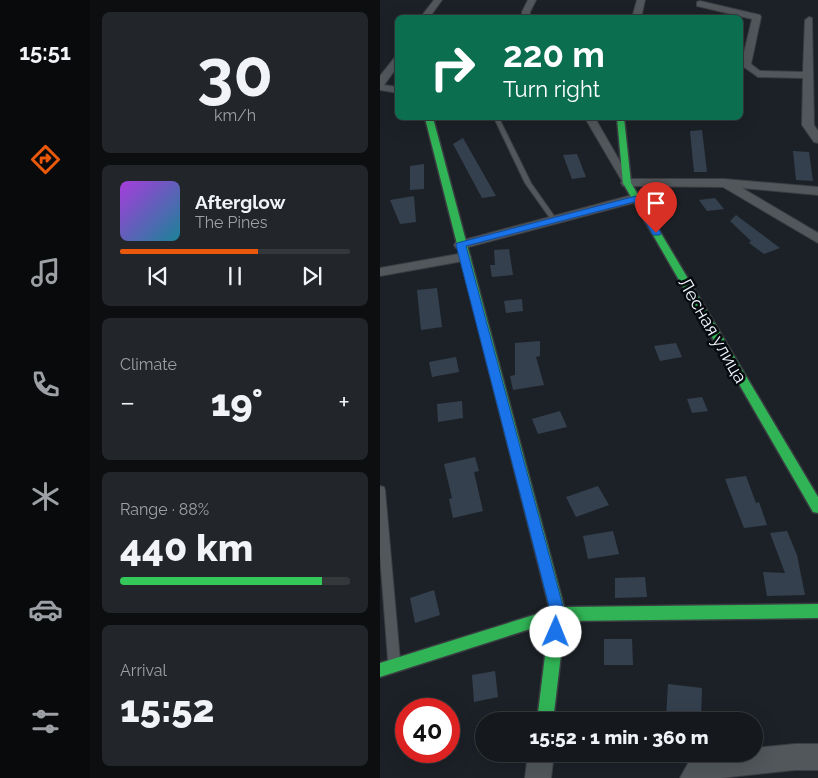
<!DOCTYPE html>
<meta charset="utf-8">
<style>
:root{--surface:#15191d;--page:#22262a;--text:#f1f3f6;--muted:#9da0a4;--line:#34383b;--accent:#ea580c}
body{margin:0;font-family:Raleway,sans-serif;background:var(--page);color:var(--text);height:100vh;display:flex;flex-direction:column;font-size:19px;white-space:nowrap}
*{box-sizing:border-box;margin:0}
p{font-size:16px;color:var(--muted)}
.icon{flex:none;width:28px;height:28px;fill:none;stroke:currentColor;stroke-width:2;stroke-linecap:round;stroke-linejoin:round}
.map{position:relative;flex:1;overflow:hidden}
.side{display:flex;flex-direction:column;gap:12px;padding:12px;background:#0c0e10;width:290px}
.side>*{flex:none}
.guide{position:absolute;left:15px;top:15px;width:348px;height:105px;border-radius:8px;box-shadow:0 5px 20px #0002,0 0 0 1px var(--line);background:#0b6e4f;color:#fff;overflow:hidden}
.speed{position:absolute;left:15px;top:698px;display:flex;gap:10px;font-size:25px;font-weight:700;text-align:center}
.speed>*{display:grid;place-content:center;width:65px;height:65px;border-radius:50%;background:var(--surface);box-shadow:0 5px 20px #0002,0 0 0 1px var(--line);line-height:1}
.speed .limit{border:8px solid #d22;background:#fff;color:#111}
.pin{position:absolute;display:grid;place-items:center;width:42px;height:42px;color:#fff;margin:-51px -21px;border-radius:50% 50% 50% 0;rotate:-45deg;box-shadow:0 0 5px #0007}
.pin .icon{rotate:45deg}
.me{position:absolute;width:55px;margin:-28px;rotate:1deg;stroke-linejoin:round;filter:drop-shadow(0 0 4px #0008)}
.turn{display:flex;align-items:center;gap:18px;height:105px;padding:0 25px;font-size:22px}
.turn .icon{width:65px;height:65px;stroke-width:2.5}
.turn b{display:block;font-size:35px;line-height:42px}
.big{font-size:38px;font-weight:800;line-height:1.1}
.side .card{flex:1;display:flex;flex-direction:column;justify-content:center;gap:8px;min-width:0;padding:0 18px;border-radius:8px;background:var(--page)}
.side .dial{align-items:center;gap:0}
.dial b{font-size:65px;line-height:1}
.song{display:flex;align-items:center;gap:15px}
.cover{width:60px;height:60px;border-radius:8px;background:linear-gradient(135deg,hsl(280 70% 55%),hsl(190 70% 35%))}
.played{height:5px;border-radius:2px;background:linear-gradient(90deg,var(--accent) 60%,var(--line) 60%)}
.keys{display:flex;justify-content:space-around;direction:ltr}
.heat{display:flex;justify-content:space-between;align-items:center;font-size:28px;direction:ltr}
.charge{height:8px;border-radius:4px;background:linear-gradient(90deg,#34c759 88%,var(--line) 0)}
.trip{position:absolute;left:95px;top:712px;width:288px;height:50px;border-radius:25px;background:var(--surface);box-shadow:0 5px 20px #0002,0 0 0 1px var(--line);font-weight:800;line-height:50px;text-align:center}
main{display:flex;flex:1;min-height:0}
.tabs{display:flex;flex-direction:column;width:90px;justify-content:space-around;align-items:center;background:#080a0c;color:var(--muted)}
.tabs .icon{width:35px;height:35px}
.tabs .active{color:var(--accent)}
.tabs b{font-size:22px;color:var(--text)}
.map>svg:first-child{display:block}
.building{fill:#34404e}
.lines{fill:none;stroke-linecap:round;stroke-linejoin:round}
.lane-casing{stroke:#3a3d42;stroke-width:2}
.street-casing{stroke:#3a3d42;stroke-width:2}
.fast-casing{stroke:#3a3d42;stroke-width:3}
.lane{fill:#52575b;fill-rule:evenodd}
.street{fill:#52575b;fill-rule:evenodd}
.fast{fill:#30b455;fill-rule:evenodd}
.route{fill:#1a73e8;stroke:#114b97}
.labels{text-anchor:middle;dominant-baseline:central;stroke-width:5;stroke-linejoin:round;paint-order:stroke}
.street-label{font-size:18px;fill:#eef4fb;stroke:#070a0e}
</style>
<main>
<nav class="tabs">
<b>15:51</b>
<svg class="icon active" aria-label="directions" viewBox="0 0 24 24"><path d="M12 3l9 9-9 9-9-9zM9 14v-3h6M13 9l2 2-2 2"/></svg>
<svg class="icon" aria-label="music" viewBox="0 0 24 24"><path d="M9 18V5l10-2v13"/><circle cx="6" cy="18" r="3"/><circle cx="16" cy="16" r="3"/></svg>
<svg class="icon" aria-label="phone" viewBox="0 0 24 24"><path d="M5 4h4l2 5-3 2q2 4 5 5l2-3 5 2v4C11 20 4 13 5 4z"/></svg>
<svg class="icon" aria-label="climate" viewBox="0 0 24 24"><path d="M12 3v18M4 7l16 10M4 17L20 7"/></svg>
<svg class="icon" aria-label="car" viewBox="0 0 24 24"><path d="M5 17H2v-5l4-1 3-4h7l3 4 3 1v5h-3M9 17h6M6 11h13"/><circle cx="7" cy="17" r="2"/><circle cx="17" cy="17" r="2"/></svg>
<svg class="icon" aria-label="filters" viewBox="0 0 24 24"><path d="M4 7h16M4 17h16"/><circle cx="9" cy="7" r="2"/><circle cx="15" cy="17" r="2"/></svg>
</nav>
<section class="side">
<div class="card dial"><b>30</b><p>km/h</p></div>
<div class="card">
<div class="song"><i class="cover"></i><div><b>Afterglow</b><p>The Pines</p></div></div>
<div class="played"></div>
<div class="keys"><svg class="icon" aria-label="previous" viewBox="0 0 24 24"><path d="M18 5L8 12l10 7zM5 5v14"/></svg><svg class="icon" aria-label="pause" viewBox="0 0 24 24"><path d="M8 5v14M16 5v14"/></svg><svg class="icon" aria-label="next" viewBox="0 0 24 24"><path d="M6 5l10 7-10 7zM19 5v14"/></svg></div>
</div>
<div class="card"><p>Climate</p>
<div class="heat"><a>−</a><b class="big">19°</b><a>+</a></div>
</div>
<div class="card"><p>Range · 88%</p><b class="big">440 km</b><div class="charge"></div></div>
<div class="card"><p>Arrival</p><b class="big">15:52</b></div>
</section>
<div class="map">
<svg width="438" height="778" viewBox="0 0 438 778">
<rect width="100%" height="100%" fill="#1c2127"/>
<g class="building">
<path d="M322,130L327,172H314L310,131Z"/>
<path d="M83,138L116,196L102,198L73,144Z"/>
<path d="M413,151L429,152L433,181L416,180Z"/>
<path d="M197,154L206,177L192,179L183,155Z"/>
<path d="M44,164V189L30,190V166Z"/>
<path d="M34,196L36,222L20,224L10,200Z"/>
<path d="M335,198L344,209L327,211L319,200Z"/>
<path d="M356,215L400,248L384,254L369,243L371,241L350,221Z"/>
<path d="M129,249L133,275L112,277L110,265H115L114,250Z"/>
<path d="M57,288L62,327L41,330L37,290Z"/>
<path d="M142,299L143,311L126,313L124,301Z"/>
<path d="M160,341V356L156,357L164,385L133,390L130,376L135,375V343Z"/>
<path d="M296,343L302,357L280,361L274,346Z"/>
<path d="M76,357L79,372L52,377L49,362Z"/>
<path d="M322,397L328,411L312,413L307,399Z"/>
<path d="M82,401L83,418L58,422L57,404Z"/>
<path d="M180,411L187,427L158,434L152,419Z"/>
<path d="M95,457L99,471L94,472L103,511L73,518L69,499L72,498L64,464Z"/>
<path d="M366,476L376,503L379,502L387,525L364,528L345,479Z"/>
<path d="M218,486L229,505L196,517L186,497Z"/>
<path d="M233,531L239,554L208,559L203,536Z"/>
<path d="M407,531L417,555L425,595L387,596L383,572L405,573L390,533Z"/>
<path d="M265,577L267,597L235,598V578Z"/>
<path d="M54,590L60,615L35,623L30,598Z"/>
<path d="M224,639H252L253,665H224Z"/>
<path d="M115,671L118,697L94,702L92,675Z"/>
<path d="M288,684L322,688L321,721L286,717Z"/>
</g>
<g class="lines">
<g class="lane-casing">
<g id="lane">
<path d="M114,118H119L151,183L177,220L176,221H172L145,183Z"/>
<path d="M0,486L4,487L5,490L20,660L18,664L14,666L10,664L8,660L0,555Z"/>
</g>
</g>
<g class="street-casing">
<g id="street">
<path d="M54,0H62L49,18H40Z"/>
<path d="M148,0H156L150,12V18H142V12Z"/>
<path d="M257,0H265L261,18H252Z"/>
<path d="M320,1L380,15L381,17L371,64L380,71L423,72L425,20L429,17L432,18L434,125L438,131V143L434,142L422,125L423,78L378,77L361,65L372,19L317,6V2Z"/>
<path d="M18,56V66L4,85L18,87V93L0,90V76L15,57Z"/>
<path d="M205,118H215L250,179H344L438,187V195L362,188L438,233V243L343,187L243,186L241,183L242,181Z"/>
<path d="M256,194L263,198L261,201L81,249L76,248L74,245L76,242Z"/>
<path d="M84,253L89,254L91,257L89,260L0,276V268Z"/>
<path d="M415,744H438V770H415L341,778H300L311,758L320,754H374V748Z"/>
<path d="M148,754H174L171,778H145Z"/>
</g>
</g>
<g class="fast-casing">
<g id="fast">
<path d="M45,118H53L184,607L438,604V618L185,621L173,721H157L169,623L0,677V663L170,610Z"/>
<path d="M237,118H244L251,183L438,497V513L433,512L243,183Z"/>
</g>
</g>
<use href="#lane" class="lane"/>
<use href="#street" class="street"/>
<use href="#fast" class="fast"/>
</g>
<path class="route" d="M256,196L260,198L281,233L280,235H273L254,202L86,246L185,614L181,637L176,639L170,637L168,632L171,614L76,245L77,243Z"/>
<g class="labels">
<g class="street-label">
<text transform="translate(333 330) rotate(60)">Лесная улица</text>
</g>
</g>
</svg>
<div class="speed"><div class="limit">40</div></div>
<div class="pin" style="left:276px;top:233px;background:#d93025"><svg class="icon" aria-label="arrive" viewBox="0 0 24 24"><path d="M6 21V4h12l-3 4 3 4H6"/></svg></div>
<svg class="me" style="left:176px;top:632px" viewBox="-20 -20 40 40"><circle r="19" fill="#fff"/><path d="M0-13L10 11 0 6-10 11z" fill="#1a73e8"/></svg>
<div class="trip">15:52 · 1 min · 360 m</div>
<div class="guide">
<div class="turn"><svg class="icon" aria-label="right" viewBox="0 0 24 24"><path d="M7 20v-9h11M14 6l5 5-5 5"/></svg><div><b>220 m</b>Turn right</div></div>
</div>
</div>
</main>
